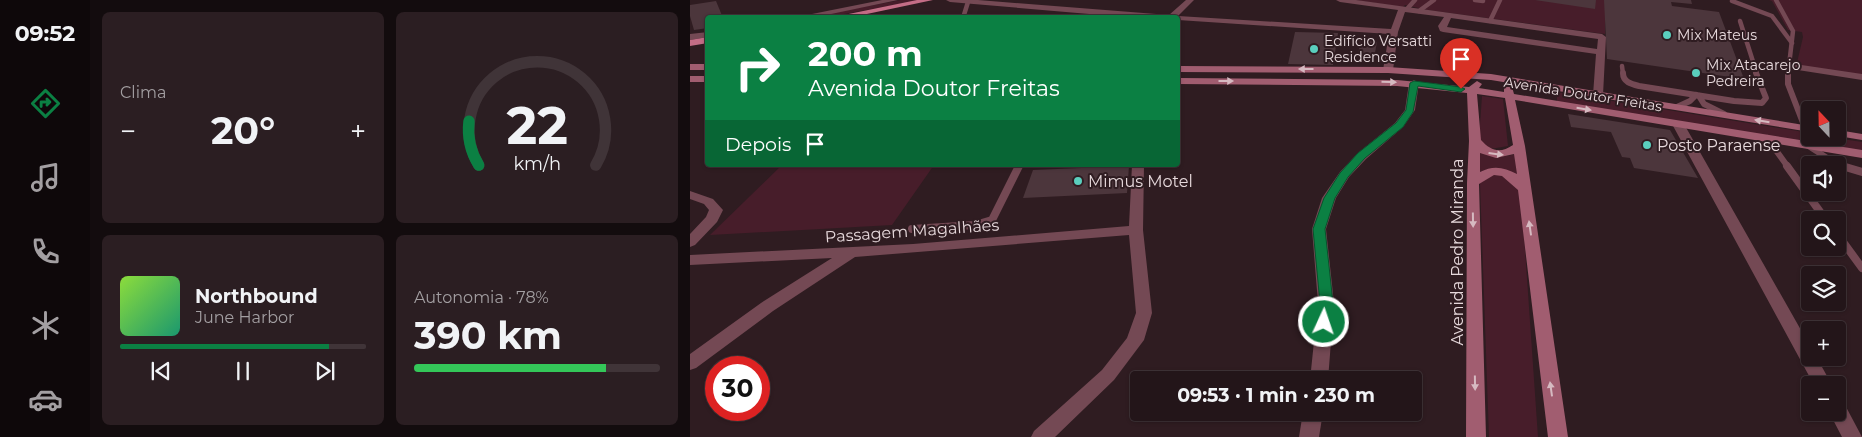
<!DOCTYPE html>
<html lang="pt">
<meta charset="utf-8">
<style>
:root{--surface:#231519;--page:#2b1e22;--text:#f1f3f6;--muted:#a39fa2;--line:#403438;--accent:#0b8043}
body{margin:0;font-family:Montserrat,sans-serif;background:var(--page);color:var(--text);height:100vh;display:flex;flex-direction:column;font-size:19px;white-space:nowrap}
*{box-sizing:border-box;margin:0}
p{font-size:16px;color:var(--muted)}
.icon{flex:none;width:28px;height:28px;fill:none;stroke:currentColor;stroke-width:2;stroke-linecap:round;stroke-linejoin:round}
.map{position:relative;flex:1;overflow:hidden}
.panel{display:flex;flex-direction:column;gap:12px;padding:12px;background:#130c0e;width:600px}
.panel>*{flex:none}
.top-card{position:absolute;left:15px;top:15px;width:475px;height:152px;border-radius:5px;box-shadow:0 1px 4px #0004,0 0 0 1px var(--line);background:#0b8043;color:#fff;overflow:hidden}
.needle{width:32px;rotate:338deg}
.buttons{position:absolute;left:1111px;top:101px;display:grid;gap:10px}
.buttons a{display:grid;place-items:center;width:45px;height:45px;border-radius:5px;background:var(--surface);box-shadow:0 1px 4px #0004,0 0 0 1px var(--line);font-size:25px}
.speed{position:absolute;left:15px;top:356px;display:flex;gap:10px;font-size:25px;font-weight:700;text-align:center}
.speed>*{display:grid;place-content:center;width:65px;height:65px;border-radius:50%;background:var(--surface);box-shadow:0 1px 4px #0004,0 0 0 1px var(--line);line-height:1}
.speed .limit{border:8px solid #d22;background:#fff;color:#111}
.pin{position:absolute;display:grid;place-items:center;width:42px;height:42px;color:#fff;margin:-51px -21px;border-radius:50% 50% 50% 0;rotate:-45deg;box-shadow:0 0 5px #0007}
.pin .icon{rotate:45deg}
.me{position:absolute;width:55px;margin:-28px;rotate:3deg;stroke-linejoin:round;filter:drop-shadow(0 0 4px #0008)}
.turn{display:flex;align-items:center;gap:18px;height:105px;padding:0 20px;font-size:22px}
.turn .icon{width:65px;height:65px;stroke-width:2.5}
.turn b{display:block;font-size:35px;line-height:42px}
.then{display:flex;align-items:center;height:48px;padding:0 20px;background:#0003;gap:10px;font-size:19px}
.big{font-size:38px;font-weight:700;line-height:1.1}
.panel .widget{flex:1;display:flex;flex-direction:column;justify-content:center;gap:8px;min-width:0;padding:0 18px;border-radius:8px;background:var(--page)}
.panel .dial{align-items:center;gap:0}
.dial svg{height:130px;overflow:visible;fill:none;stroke:var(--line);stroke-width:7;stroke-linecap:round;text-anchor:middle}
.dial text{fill:var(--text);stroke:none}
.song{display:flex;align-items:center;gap:15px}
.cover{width:60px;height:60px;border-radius:8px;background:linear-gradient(135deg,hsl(90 70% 55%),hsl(160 70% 35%))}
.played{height:5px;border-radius:2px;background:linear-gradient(90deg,var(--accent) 85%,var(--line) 85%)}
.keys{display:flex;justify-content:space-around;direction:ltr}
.heat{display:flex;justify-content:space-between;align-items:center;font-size:28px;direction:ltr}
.charge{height:8px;border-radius:4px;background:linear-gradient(90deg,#34c759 78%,var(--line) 0)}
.panel .tiles{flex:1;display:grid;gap:12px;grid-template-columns:repeat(2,1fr)}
.trip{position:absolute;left:440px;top:371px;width:292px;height:50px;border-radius:5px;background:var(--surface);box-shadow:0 1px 4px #0004,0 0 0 1px var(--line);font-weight:700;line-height:50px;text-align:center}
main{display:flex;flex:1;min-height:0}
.menu{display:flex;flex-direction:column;width:90px;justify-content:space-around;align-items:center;background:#0e080a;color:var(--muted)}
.menu .icon{width:35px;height:35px}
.menu .on{color:var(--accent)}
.menu b{font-size:22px;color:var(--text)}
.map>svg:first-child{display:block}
.green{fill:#471d2a}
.building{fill:#4c363c}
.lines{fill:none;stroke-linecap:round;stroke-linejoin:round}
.service-far2{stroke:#744954;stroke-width:4.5}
.service-far1{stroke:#744954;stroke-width:6}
.service{stroke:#744954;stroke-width:8}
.minor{fill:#744954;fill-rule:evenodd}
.secondary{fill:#a15d70;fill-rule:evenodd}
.primary{fill:#c46d86;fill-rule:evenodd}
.oneway{fill:#d6bac1}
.route{fill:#0b8043;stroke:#07532c}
.poi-dot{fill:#5acebd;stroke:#2f1c21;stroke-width:2}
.labels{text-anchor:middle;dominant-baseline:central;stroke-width:4;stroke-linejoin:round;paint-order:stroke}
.far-poi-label{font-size:14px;fill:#e7d9dc;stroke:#2f1c21;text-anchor:start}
.far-street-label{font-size:14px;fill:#e7d9dc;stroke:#2f1c21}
.poi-label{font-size:16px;fill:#e7d9dc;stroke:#2f1c21;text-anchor:start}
.street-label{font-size:16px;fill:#e7d9dc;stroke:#2f1c21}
</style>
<main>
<nav class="menu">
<b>09:52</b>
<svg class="icon on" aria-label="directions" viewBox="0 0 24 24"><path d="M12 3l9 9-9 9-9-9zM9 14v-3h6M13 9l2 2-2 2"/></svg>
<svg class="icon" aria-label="music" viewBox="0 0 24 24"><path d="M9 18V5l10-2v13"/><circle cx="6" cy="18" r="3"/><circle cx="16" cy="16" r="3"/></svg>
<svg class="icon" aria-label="phone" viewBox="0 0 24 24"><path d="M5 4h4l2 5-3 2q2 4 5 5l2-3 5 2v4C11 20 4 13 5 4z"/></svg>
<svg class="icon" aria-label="climate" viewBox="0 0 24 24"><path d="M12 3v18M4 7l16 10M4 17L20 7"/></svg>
<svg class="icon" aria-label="car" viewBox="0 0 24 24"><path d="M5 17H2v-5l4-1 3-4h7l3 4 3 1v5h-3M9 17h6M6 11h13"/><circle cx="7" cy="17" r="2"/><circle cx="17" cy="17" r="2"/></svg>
</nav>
<section class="panel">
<div class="tiles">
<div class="widget"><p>Clima</p>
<div class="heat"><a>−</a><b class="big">20°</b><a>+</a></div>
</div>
<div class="widget dial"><svg viewBox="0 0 100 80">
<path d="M14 69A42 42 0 1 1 86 69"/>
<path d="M14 69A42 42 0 0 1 8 42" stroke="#0b8043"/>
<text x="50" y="56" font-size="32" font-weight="700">22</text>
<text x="50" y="72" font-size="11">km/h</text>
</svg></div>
<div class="widget">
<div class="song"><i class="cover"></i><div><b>Northbound</b><p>June Harbor</p></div></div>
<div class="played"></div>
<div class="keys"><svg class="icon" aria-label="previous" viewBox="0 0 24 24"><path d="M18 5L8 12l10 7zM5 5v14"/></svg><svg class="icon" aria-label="pause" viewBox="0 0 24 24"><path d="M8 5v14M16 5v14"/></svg><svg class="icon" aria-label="next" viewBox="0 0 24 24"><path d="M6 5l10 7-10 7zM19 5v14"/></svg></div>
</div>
<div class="widget"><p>Autonomia · 78%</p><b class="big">390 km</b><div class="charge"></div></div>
</div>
</section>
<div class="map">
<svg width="1172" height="437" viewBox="0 0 1172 437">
<rect width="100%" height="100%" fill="#2f1c21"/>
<g class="green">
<path d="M211,0H233L137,17L114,18Z"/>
<path d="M664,0H915V34L737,10L715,5L713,7Z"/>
<path d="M1079,0H1172V77L1106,67L1113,37L1112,32L1098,30L1082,1Z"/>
<path d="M867,92L1120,133V138H1146L1172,142V152L867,103Z"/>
<path d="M792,96L813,99L818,146L800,149L789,139Z"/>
<path d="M788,148C804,157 807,159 825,154L828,177L796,170L790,172Z"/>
<path d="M92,165H244L202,225L20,235Z"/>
<path d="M805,174L813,175L831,192L848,437H799L790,183Z"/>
</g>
<g class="building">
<path d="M845,0H906L905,9Z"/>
<path d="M914,0H1001L1002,4L981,2L982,6L1029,12L1054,79L917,59Z"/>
<path d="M26,1L33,18H18V28L4,30L0,16V5Z"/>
<path d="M605,32L648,33L643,65L598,64Z"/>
<path d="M670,40L687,42L684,58L668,57Z"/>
<path d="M878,114L980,130L1008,178L944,168L940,158L932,157L921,132L881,127Z"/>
<path d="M439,166L437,193L333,198L343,170Z"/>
</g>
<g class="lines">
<g class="service-far2">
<path d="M785,0L793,1"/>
<path d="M1086,0L1103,31L1098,74"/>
<path d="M1042,1L1082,16L1102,43"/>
<path d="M717,9L725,0"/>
<path d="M729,11L744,0"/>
<path d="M273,18L278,2"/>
<path d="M800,21L810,0"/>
<path d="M1050,21L1067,74"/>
<path d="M932,66L933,74"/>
</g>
<g class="service-far1">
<path d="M933,73C933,82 941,84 949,86L1044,101L1072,103L1076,98L1066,73"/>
<path d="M1098,73V84L1115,128"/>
<path d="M1009,96L1014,104L1034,114"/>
<path d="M987,107L1000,101L1006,95"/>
<path d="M1077,138L1098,167"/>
<path d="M1117,145L1148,165L1156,167"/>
<path d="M329,167L330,165"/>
</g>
<g class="service">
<path d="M1097,166L1136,220"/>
<path d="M1152,166L1172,172"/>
<path d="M222,229L285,225L302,220L329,166"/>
<path d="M1148,235L1172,268"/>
</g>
<g class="minor">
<path d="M192,0H208L122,18H102Z"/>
<path d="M256,0H288L479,15L496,0H504L488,16L701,29L708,10L650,2L646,0H666L912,34L916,37L913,95L908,98L903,95L906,54L753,32L750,31L748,26L754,17L715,12L708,32L703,70L698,73L693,70L699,34L488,20V18H446L260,2ZM761,18L908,39L907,49L757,27Z"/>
<path d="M18,32V37L0,40V34Z"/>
<path d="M1098,63L1172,74V80L1095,68L1093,66Z"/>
<path d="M724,80L729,83L725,110L713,127L676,159L659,177L646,198L636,229L644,303L638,380H620L628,303L622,229L632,198L650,172L668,153L705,123L715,110L719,83Z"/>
<path d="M988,121L994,124L1120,346V358H1127L1142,385H1124L982,124Z"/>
<path d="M442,165H454L453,230L462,313L454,340L424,380L365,437H341L344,431L412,370L437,338L446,313L439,235L165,257L83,311L6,368L0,370V354L71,303L142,258L0,265V255L223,244L439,226Z"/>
<path d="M0,191L23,199L33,210L27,222L5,245L0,247V234L16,217L19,210L14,204L0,199Z"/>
<path d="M1148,403L1155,405L1172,437H1152L1139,412H1148Z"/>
<path d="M613,412H633L629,437H609Z"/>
</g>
<g class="secondary">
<rect x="0" y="64" width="18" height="6"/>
<path d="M488,66L698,67L801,74L1120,126V132L801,80L698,73L488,72Z"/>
<rect x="0" y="76" width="18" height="6"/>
<path d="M488,78L707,80L779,87L787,81L792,84L789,88L814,92V87H822L824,94L1172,150V158L825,100L835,146L878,437H858L828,190L812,176L804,175L789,184L796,437H776L777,183L779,141L777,93L707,86L488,84ZM787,94L815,98L823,145C810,154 801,151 791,140ZM790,153L806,158L824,154L827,174C814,167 803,165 790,172Z"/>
<path d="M1148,130L1172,134V140L1148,136Z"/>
</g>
<g class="primary">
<path d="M227,0H243L158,18H139Z"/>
<path d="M18,37V43L0,46V40Z"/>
</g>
</g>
<defs><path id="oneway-solid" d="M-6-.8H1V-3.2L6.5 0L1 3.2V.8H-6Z" transform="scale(1.25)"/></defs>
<g class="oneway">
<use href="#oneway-solid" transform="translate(616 69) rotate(-180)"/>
<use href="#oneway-solid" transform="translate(536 81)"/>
<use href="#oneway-solid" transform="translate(699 82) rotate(1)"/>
<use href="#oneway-solid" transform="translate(894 109) rotate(9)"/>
<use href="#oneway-solid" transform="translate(1072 121) rotate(-171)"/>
<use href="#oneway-solid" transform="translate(806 154) rotate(7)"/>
<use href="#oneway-solid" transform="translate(783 220) rotate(89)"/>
<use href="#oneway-solid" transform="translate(840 228) rotate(-98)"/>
<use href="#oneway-solid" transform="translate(785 383) rotate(89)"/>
<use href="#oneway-solid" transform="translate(861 389) rotate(-98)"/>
</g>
<path class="route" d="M724,81L771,87L775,89L771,92L728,86L723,112L713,127L675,158L658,177L645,198L635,229L643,303L639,326H629L627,322L630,303L623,229L634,198L650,173L668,153L706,123L716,110L720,83Z"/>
<g class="poi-dot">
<circle cx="977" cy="35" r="5"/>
<circle cx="624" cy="49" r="5"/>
<circle cx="1006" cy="73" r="5"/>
<circle cx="957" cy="145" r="5"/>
<circle cx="388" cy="181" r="5"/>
</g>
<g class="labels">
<g class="far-poi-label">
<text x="987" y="35">Mix Mateus</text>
<text x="634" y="41">Edifício Versatti<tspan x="634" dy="16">Residence</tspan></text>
<text x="1016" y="65">Mix Atacarejo<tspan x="1016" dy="16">Pedreira</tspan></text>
</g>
<g class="far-street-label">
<text transform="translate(893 94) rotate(9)">Avenida Doutor Freitas</text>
</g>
<g class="poi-label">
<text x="967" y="145">Posto Paraense</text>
<text x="398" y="181">Mimus Motel</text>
</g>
<g class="street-label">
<text transform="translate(222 231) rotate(-4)">Passagem Magalhães</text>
<text transform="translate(767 252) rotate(-90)">Avenida Pedro Miranda</text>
</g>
</g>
</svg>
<div class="buttons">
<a><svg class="needle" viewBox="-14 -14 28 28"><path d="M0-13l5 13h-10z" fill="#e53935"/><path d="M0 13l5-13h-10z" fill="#a39fa2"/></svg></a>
<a><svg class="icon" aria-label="sound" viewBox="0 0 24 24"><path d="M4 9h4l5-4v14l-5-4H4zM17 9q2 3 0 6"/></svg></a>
<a><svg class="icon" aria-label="search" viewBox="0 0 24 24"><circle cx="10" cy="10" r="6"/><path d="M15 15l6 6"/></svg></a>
<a><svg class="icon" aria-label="layers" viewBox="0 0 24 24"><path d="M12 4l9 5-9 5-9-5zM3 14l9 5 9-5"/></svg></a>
<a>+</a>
<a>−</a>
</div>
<div class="speed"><div class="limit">30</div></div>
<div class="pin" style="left:771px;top:89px;background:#d93025"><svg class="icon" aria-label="arrive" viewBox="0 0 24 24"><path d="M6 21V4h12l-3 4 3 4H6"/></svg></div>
<svg class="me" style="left:634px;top:322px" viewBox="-20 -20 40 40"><circle r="17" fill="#0b8043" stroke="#fff" stroke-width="3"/><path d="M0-11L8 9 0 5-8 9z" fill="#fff"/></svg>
<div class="trip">09:53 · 1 min · 230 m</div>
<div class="top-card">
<div class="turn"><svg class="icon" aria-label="right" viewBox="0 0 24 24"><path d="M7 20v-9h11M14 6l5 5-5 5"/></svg><div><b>200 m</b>Avenida Doutor Freitas</div></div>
<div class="then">Depois<svg class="icon" aria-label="arrive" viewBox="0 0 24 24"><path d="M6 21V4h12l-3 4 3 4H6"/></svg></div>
</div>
</div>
</main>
